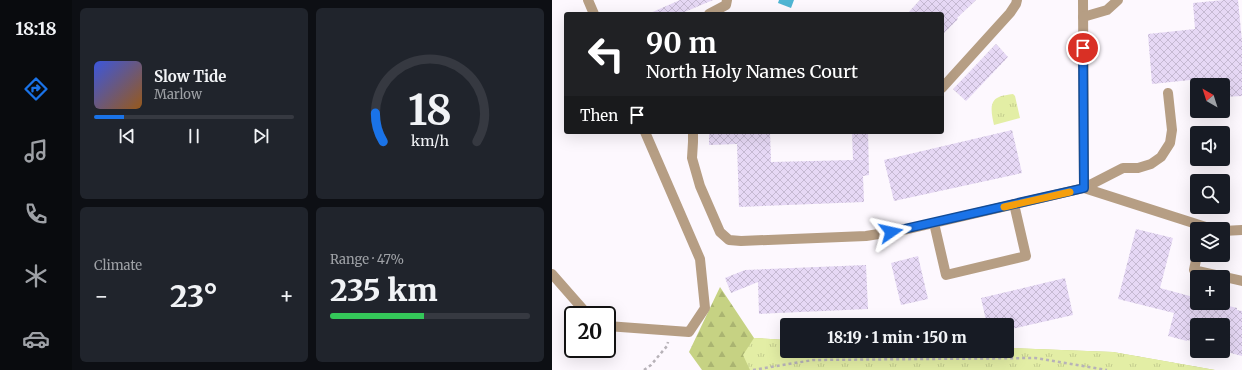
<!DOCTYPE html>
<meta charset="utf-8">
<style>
:root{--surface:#171b24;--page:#20242c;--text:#f1f3f6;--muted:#9ea1a6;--line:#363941;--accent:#1a73e8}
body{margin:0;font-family:Merriweather,serif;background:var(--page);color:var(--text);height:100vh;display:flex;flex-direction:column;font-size:15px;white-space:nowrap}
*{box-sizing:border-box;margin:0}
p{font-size:13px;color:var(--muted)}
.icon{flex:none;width:22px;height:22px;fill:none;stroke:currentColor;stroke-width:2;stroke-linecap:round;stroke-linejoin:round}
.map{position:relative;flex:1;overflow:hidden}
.drawer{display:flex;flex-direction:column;gap:8px;padding:8px;background:#0d0f14;width:480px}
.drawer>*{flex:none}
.banner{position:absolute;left:12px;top:12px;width:380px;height:122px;border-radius:4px;box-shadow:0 4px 16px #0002;background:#202124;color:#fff;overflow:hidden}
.needle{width:26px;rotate:321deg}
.fabs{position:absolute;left:638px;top:78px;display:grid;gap:8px}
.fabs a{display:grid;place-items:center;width:40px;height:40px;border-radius:4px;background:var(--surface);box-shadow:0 4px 16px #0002;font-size:20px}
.speed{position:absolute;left:12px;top:306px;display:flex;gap:8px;font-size:20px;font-weight:700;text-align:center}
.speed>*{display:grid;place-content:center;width:52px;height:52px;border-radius:50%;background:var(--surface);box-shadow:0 4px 16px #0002;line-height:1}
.speed .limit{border:2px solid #111;border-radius:6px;background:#fff;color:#111}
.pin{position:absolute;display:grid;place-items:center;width:34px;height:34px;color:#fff;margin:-17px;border:2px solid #fff;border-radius:50%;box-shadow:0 1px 4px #0007}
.me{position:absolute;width:44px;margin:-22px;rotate:79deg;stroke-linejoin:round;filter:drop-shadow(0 0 3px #0008)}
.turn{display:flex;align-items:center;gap:14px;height:84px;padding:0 16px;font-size:18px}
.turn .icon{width:52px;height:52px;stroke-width:2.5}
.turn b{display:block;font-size:28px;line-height:34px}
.then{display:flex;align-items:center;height:38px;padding:0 16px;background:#0003;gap:8px;font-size:15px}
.big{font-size:30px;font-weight:800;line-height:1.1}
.drawer .card{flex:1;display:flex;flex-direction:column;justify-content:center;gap:6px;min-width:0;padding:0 14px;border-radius:6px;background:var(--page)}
.drawer .dial{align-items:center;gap:0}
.dial svg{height:104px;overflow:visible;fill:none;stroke:var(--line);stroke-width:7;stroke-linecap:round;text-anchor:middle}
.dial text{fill:var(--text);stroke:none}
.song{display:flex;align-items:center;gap:12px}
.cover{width:48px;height:48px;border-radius:6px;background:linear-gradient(135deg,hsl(230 70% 55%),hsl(30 70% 35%))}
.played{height:4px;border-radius:2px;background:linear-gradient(90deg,var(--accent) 15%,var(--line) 15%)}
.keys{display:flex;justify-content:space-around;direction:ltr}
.heat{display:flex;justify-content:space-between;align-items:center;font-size:22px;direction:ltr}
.charge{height:6px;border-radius:3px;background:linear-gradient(90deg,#34c759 47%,var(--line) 0)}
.drawer .tiles{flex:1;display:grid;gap:8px;grid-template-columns:repeat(2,1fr)}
.trip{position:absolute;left:228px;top:318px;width:234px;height:40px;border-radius:4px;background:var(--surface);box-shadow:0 4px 16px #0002;font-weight:800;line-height:40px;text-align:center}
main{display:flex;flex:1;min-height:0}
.dock{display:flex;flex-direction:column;width:72px;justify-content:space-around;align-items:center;background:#090b0e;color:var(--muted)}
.dock .icon{width:28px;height:28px}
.dock .active{color:var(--accent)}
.dock b{font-size:18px;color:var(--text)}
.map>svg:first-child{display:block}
.forest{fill:url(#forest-firs)}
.park{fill:url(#park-tufts)}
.water{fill:#4fb5d3}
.building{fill:url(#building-cross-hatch)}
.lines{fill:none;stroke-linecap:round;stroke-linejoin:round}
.path{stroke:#b7b2b8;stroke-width:2.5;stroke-dasharray:3 3;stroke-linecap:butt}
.minor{stroke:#b69e84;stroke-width:10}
.route-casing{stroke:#114b97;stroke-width:10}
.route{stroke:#1a73e8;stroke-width:7}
.slow{stroke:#f59e0b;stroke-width:7}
</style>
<main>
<nav class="dock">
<b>18:18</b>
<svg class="icon active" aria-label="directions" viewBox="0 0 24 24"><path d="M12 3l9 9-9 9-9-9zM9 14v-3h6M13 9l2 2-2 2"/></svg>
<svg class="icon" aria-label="music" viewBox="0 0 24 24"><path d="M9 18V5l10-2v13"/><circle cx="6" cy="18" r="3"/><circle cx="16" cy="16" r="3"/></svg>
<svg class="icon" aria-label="phone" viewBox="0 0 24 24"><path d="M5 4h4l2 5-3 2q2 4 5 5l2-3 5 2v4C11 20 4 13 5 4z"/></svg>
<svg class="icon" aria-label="climate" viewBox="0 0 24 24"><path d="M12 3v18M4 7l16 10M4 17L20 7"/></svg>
<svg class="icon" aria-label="car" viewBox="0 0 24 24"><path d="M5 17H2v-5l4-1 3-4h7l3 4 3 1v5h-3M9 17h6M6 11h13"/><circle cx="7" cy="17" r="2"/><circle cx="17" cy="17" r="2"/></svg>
</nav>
<section class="drawer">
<div class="tiles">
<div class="card">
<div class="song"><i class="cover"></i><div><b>Slow Tide</b><p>Marlow</p></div></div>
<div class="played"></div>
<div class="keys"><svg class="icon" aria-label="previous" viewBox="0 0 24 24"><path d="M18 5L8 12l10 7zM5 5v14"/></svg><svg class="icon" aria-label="pause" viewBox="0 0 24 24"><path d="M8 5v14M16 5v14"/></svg><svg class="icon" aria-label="next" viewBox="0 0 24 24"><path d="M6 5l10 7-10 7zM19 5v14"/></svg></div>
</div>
<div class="card dial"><svg viewBox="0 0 100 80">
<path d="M14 69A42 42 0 1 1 86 69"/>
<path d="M14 69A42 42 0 0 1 8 47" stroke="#1a73e8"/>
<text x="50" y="56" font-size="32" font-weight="700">18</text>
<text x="50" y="72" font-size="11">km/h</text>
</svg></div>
<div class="card"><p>Climate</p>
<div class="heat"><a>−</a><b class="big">23°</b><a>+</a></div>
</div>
<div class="card"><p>Range · 47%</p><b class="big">235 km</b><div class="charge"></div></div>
</div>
</section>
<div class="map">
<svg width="690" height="370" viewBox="0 0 690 370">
<defs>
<pattern id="forest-firs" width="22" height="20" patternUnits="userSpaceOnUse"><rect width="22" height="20" fill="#c6d283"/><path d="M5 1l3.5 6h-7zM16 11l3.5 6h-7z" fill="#aab471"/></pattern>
<pattern id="park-tufts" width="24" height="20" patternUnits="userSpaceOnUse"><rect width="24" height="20" fill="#e3eea5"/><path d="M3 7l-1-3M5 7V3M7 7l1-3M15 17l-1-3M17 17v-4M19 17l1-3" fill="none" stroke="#c3cc8e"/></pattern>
<pattern id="building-cross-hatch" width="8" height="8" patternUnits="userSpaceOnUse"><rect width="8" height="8" fill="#e6d8f5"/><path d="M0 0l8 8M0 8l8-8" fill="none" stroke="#c5b9d2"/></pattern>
</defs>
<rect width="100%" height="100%" fill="#fdf8fe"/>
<path class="forest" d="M168,287L202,338L235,340V351H455V348L561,352L663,370H150L137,352Z"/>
<g class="park">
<path d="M461,94L463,96L468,118L442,125C440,116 436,101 447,97C451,95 456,95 461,94Z"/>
<path d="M202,338L235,340V351H455V348L561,352L663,370H198L191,355Z"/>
</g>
<path class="water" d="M227,0H242L239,8L226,3Z"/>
<g class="building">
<path d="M128,0H161L128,14H96Z"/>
<path d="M368,0H424L405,18L406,19L390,35V14H355Z"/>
<path d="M672,0H686L690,41V96L671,97V85H648V79L600,84L596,34L643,29L641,3Z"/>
<path d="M444,44L456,57L414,101L401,89Z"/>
<path d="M460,130L470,173L342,201L332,160Z"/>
<path d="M157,132H218L219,162L301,160L300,132H316L317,175L311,176L312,202L187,207L185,144L157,145Z"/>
<path d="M584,229L621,238L608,288L645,298V303H665L685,308V310L690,311V356L671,351V325H645V342L635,340V341L616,336L622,313L566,299Z"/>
<path d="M366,256L376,299L349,305L339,263Z"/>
<path d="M314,265L316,309L207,314L206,282L179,293L173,278L193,270Z"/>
<path d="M513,278L521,315L455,330V325H435L429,298Z"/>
</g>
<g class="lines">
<g class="path">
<path d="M92,370L99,365L115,346L116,342"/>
<path d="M201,370L261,360L483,358L555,370"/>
</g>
<g class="minor">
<path d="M36,0L42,14"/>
<path d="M531,0L532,188"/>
<path d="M157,14L174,5L175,0"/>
<path d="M531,17L555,10L566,0"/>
<path d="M390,88L458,13L464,4L465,0"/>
<path d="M141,132V142L140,158L148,186L168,232L177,240L189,241L314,236L352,230L532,188L571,168H586L599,164L609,157L618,143L620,130L616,93"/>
<path d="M532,188L660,229"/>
<path d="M382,223L394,275L474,256L462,204"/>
<path d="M671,231L690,230"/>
<path d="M645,255L642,270L690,281"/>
<path d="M0,274L36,315"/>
<path d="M55,326L137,332L153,308L148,259L93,132"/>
</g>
</g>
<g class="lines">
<g class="route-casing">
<path id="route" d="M339,232L532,188L531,48"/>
</g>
<use href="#route" class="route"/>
<path class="slow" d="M452,207L518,192"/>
</g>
</svg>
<div class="fabs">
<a><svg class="needle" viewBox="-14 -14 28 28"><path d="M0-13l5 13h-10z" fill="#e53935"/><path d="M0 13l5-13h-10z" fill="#9ea1a6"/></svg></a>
<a><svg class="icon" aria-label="sound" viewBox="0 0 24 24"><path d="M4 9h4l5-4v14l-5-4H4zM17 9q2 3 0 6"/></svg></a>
<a><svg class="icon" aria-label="search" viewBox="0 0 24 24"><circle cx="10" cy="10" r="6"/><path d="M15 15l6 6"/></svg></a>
<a><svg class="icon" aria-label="layers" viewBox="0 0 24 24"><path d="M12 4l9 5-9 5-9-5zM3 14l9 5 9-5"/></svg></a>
<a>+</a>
<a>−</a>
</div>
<div class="speed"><div class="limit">20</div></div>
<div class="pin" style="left:531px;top:48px;background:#d93025"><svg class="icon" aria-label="arrive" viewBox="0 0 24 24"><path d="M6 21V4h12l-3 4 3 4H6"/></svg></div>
<svg class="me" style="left:339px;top:232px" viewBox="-20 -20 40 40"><path d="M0-17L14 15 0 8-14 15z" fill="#1a73e8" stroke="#fff" stroke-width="4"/></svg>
<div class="trip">18:19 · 1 min · 150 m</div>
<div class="banner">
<div class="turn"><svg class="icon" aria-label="left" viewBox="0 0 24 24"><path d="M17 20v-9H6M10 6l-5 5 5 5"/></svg><div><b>90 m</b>North Holy Names Court</div></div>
<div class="then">Then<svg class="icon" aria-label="arrive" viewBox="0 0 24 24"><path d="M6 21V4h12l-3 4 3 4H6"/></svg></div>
</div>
</div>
</main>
